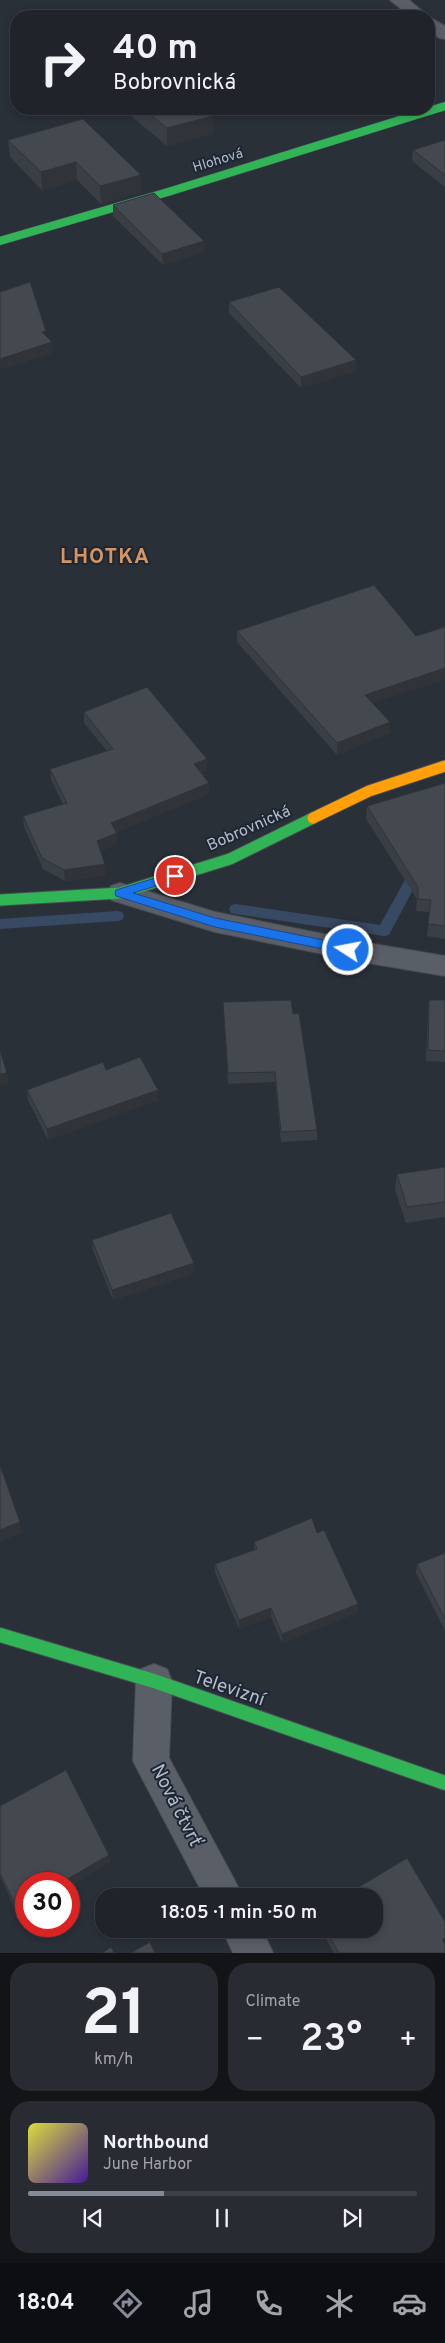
<!DOCTYPE html>
<meta charset="utf-8">
<style>
:root{--surface:#20242a;--page:#282c32;--text:#f1f3f6;--muted:#a2a4a8;--line:#3d4147;--accent:#848b96}
body{margin:0;font-family:Overpass,sans-serif;background:var(--page);color:var(--text);height:100vh;display:flex;flex-direction:column;font-size:19px;white-space:nowrap}
*{box-sizing:border-box;margin:0}
p{font-size:16px;color:var(--muted)}
.icon{flex:none;width:28px;height:28px;fill:none;stroke:currentColor;stroke-width:2;stroke-linecap:round;stroke-linejoin:round}
.map{position:relative;height:1953px;overflow:hidden}
.side{display:flex;flex-direction:column;gap:10px;padding:10px;background:#121417;flex:1}
.side>*{flex:none}
.guide{position:absolute;left:10px;top:10px;width:425px;height:105px;border-radius:20px;box-shadow:0 2px 8px #0003,0 0 0 1px var(--line);background:#20242a;color:var(--text);overflow:hidden}
.speed{position:absolute;left:15px;top:1872px;display:flex;gap:10px;font-size:25px;font-weight:700;text-align:center}
.speed>*{display:grid;place-content:center;width:65px;height:65px;border-radius:50%;background:var(--surface);box-shadow:0 2px 8px #0003,0 0 0 1px var(--line);line-height:1}
.speed .limit{border:8px solid #d22;background:#fff;color:#111}
.pin{position:absolute;display:grid;place-items:center;width:42px;height:42px;color:#fff;margin:-21px;border:2px solid #fff;border-radius:50%;box-shadow:0 1px 5px #0007}
.me{position:absolute;width:55px;margin:-28px;rotate:281deg;stroke-linejoin:round;filter:drop-shadow(0 0 4px #0008)}
.turn{display:flex;align-items:center;gap:18px;height:105px;padding:0 20px;font-size:22px}
.turn .icon{width:65px;height:65px;stroke-width:2.5}
.turn b{display:block;font-size:35px;line-height:42px}
.big{font-size:38px;font-weight:600;line-height:1.1}
.side .card{flex:1;display:flex;flex-direction:column;justify-content:center;gap:8px;min-width:0;padding:0 18px;border-radius:20px;background:var(--page)}
.side .dial{align-items:center;gap:0}
.dial b{font-size:65px;line-height:1}
.song{display:flex;align-items:center;gap:15px}
.cover{width:60px;height:60px;border-radius:8px;background:linear-gradient(135deg,hsl(60 70% 55%),hsl(260 70% 35%))}
.played{height:5px;border-radius:2px;background:linear-gradient(90deg,var(--accent) 35%,var(--line) 35%)}
.keys{display:flex;justify-content:space-around;direction:ltr}
.heat{display:flex;justify-content:space-between;align-items:center;font-size:28px;direction:ltr}
.side .tiles{flex:1;display:grid;gap:10px;grid-template-columns:1fr 1fr}
.card:last-child{grid-column:span 2}
.trip{position:absolute;left:95px;top:1888px;width:288px;height:50px;border-radius:20px;background:var(--surface);box-shadow:0 2px 8px #0003,0 0 0 1px var(--line);font-weight:600;line-height:50px;text-align:center}
.tabs{display:flex;height:80px;justify-content:space-around;align-items:center;background:#0d0e11;color:var(--muted)}
.tabs .icon{width:35px;height:35px}
.tabs .current{color:var(--accent)}
.tabs b{font-size:22px;color:var(--text)}
.map>svg:first-child{display:block}
.lines{fill:none;stroke-linecap:round;stroke-linejoin:round}
.stream{fill:#384963;fill-rule:evenodd}
.street-casing{stroke:#484c53;stroke-width:2}
.fast-far2-casing{stroke:#484c53;stroke-width:9}
.fast-far1-casing{stroke:#484c53;stroke-width:13}
.fast-casing{stroke:#484c53;stroke-width:16}
.slow-casing{stroke:#484c53;stroke-width:13}
.street{fill:#5a5e66;fill-rule:evenodd}
.fast-far2{stroke:#30b455;stroke-width:8}
.fast-far1{stroke:#30b455;stroke-width:11}
.fast{stroke:#30b455;stroke-width:14}
.slow{stroke:#ff9f0a;stroke-width:11}
.wall{fill:#3a3f45}
.shaded-wall{fill:#303338}
.building{fill:#444950;stroke:#303338}
.route{fill:#1a73e8;stroke:#114b97}
.labels{text-anchor:middle;dominant-baseline:central;stroke-width:4;stroke-linejoin:round;paint-order:stroke}
.far-street-label{font-size:14px;fill:#b4bcc9;stroke:#1d2633}
.street-label{font-size:16px;fill:#b4bcc9;stroke:#1d2633}
.near-street-label{font-size:19px;fill:#b4bcc9;stroke:#1d2633}
.district-label{font-size:21px;font-weight:bold;letter-spacing:1px;fill:#d59563;stroke:#1d2633}
</style>
<div class="map">
<svg width="445" height="1953" viewBox="0 0 445 1953">
<rect width="100%" height="100%" fill="#2a3038"/>
<g class="lines">
<g class="stream">
<path d="M445,859V870L416,884L389,935L384,936L236,914L231,913L229,909L231,905L236,904L380,925L406,878Z"/>
<path d="M117,911L122,912L124,916L122,920L117,921L0,929V919Z"/>
</g>
<g class="street-casing">
<g id="street">
<path d="M390,0H409L428,16H410Z"/>
<path d="M429,17L445,26V39L439,38L429,30Z"/>
<path d="M120,883L215,912L368,943L445,956V976L368,963L215,932L111,900L107,893L111,886Z"/>
<path d="M154,1664L167,1669L172,1681L169,1758L243,1896H204L133,1761L136,1681L141,1669Z"/>
<path d="M222,1929H262L273,1953H233Z"/>
</g>
</g>
<g class="fast-far2-casing">
<path id="fast-far2" d="M0,241L168,192L445,106"/>
</g>
<g class="fast-far1-casing">
<path id="fast-far1" d="M0,900L120,893L230,859L313,818"/>
</g>
<g class="fast-casing">
<path id="fast" d="M0,1635L154,1681L445,1783"/>
</g>
<g class="slow-casing">
<path id="slow" d="M313,818L369,791L445,766"/>
</g>
<use href="#street" class="street"/>
<use href="#fast-far2" class="fast-far2"/>
<use href="#fast-far1" class="fast-far1"/>
<use href="#fast" class="fast"/>
<use href="#slow" class="slow"/>
</g>
<g class="wall">
<path d="M124,109H204L213,116V134L167,146L124,110Z"/>
<path d="M83,119L141,192L101,204L77,180L42,190L10,157L8,140Z"/>
<path d="M445,140V187L412,161L413,150Z"/>
<path d="M113,205L204,252L163,265L113,216Z"/>
<path d="M229,302L356,360V371L301,388L229,313Z"/>
<path d="M445,627V679L372,703L389,733L337,755L237,642V631L416,636Z"/>
<path d="M84,712L207,759V770L201,772L209,783V794L117,832V844L101,851L105,864L106,875L65,881L43,869L24,827L23,816L63,804L51,780L50,769L107,751L84,723Z"/>
<path d="M445,783V939L427,936L430,912L416,911L417,899L366,819L367,806Z"/>
<path d="M429,1000H445V1062L426,1061L428,1010Z"/>
<path d="M223,1002L293,1014L317,1130V1140L281,1142L275,1082L228,1084Z"/>
<path d="M106,1070L158,1090V1100L48,1140L28,1100L27,1090Z"/>
<path d="M445,1167V1217L406,1223L395,1190L397,1174Z"/>
<path d="M92,1240L194,1263V1273L113,1300L93,1250Z"/>
<path d="M317,1533L358,1604L357,1613L282,1643L271,1617L239,1629L215,1573V1564L254,1550V1542Z"/>
<path d="M445,1553V1631L416,1573L417,1564Z"/>
<path d="M0,1806L109,1855L110,1862L69,1886V1884H26V1910L18,1915L0,1876Z"/>
<path d="M320,1929H374L445,1953H334Z"/>
</g>
<g class="shaded-wall">
<path d="M213,116V134L167,146V128Z"/>
<path d="M76,162L77,180L42,190L41,172Z"/>
<path d="M141,175V192L101,204L100,186Z"/>
<path d="M204,241V252L163,265L162,254Z"/>
<path d="M52,342L53,353L0,370V359Z"/>
<path d="M356,360V371L301,388V377Z"/>
<path d="M445,668V679L364,706L365,695Z"/>
<path d="M390,722L389,733L337,755V743Z"/>
<path d="M207,759V770L194,775V764Z"/>
<path d="M209,783V794L112,834L111,823Z"/>
<path d="M117,833V844L98,852L97,841Z"/>
<path d="M105,864L106,875L65,881L64,870Z"/>
<path d="M7,1073L9,1083L0,1085V1074Z"/>
<path d="M158,1090V1100L48,1140L47,1129Z"/>
<path d="M194,1263V1273L113,1300L112,1290Z"/>
<path d="M20,1522L22,1533L0,1542V1530Z"/>
<path d="M358,1604L357,1613L282,1643V1634Z"/>
<path d="M271,1608V1617L239,1629V1620Z"/>
<path d="M109,1855L110,1862L69,1886V1884H59Z"/>
<path d="M26,1903V1910L18,1915L17,1908Z"/>
</g>
<g class="building">
<path d="M143,109H204L213,116L167,128Z"/>
<path d="M83,119L141,175L100,186L76,162L41,172L8,140Z"/>
<path d="M445,140V175L413,150Z"/>
<path d="M154,193L204,241L162,254L113,205Z"/>
<path d="M30,282L46,331L42,332L52,342L0,359V292Z"/>
<path d="M279,287L356,360L301,377L229,302Z"/>
<path d="M374,585L416,636L445,627V668L365,695L390,722L337,743L237,631Z"/>
<path d="M147,687L207,759L194,764L209,783L111,823L117,833L97,841L105,864L64,870L42,858L23,816L67,803L50,769L113,749L84,712Z"/>
<path d="M445,783V926L428,924L431,900L418,899V887L367,806Z"/>
<path d="M291,1000L293,1014L299,1013L317,1130L281,1132L275,1072L228,1073L223,1002Z"/>
<path d="M429,1000H445V1051L428,1050Z"/>
<path d="M0,1050L7,1073L0,1074Z"/>
<path d="M140,1057L158,1090L47,1129L27,1090L103,1062L106,1070Z"/>
<path d="M445,1167V1202L407,1207L397,1174Z"/>
<path d="M171,1213L194,1263L112,1290L92,1240Z"/>
<path d="M0,1465L20,1522L0,1530Z"/>
<path d="M312,1518L317,1533L324,1530L358,1604L282,1634L271,1608L239,1620L215,1564L257,1549L254,1542Z"/>
<path d="M445,1553V1619L417,1564Z"/>
<path d="M66,1770L109,1855L59,1884H26V1903L17,1908L0,1873V1806Z"/>
<path d="M407,1858L445,1922V1938L442,1940L445,1944V1953H339L325,1929H374V1896H344Z"/>
<path d="M150,1942L155,1953H131Z"/>
<path d="M111,1947L114,1953H102Z"/>
</g>
<path class="route" d="M175,872L180,876L179,879L133,893L215,918L348,945L354,950L348,954L215,927L116,896L115,893L116,890Z"/>
<g class="labels">
<g class="far-street-label">
<text transform="translate(218 161) rotate(-17)">Hlohová</text>
</g>
<g class="street-label">
<text transform="translate(249 829) rotate(-24)">Bobrovnická</text>
</g>
<g class="near-street-label">
<text transform="translate(229 1689) rotate(19)">Televizní</text>
<text transform="translate(176 1806) rotate(63)">Nová čtvrť</text>
</g>
<g class="district-label">
<text x="105" y="557">LHOTKA</text>
</g>
</g>
</svg>
<div class="speed"><div class="limit">30</div></div>
<div class="pin" style="left:175px;top:876px;background:#d93025"><svg class="icon" aria-label="arrive" viewBox="0 0 24 24"><path d="M6 21V4h12l-3 4 3 4H6"/></svg></div>
<svg class="me" style="left:348px;top:950px" viewBox="-20 -20 40 40"><circle r="17" fill="#1a73e8" stroke="#fff" stroke-width="3"/><path d="M0-11L8 9 0 5-8 9z" fill="#fff"/></svg>
<div class="trip">18:05 · 1 min · 50 m</div>
<div class="guide">
<div class="turn"><svg class="icon" aria-label="right" viewBox="0 0 24 24"><path d="M7 20v-9h11M14 6l5 5-5 5"/></svg><div><b>40 m</b>Bobrovnická</div></div>
</div>
</div>
<section class="side">
<div class="tiles">
<div class="card dial"><b>21</b><p>km/h</p></div>
<div class="card"><p>Climate</p>
<div class="heat"><a>−</a><b class="big">23°</b><a>+</a></div>
</div>
<div class="card">
<div class="song"><i class="cover"></i><div><b>Northbound</b><p>June Harbor</p></div></div>
<div class="played"></div>
<div class="keys"><svg class="icon" aria-label="previous" viewBox="0 0 24 24"><path d="M18 5L8 12l10 7zM5 5v14"/></svg><svg class="icon" aria-label="pause" viewBox="0 0 24 24"><path d="M8 5v14M16 5v14"/></svg><svg class="icon" aria-label="next" viewBox="0 0 24 24"><path d="M6 5l10 7-10 7zM19 5v14"/></svg></div>
</div>
</div>
</section>
<nav class="tabs">
<b>18:04</b>
<svg class="icon current" aria-label="directions" viewBox="0 0 24 24"><path d="M12 3l9 9-9 9-9-9zM9 14v-3h6M13 9l2 2-2 2"/></svg>
<svg class="icon" aria-label="music" viewBox="0 0 24 24"><path d="M9 18V5l10-2v13"/><circle cx="6" cy="18" r="3"/><circle cx="16" cy="16" r="3"/></svg>
<svg class="icon" aria-label="phone" viewBox="0 0 24 24"><path d="M5 4h4l2 5-3 2q2 4 5 5l2-3 5 2v4C11 20 4 13 5 4z"/></svg>
<svg class="icon" aria-label="climate" viewBox="0 0 24 24"><path d="M12 3v18M4 7l16 10M4 17L20 7"/></svg>
<svg class="icon" aria-label="car" viewBox="0 0 24 24"><path d="M5 17H2v-5l4-1 3-4h7l3 4 3 1v5h-3M9 17h6M6 11h13"/><circle cx="7" cy="17" r="2"/><circle cx="17" cy="17" r="2"/></svg>
</nav>
